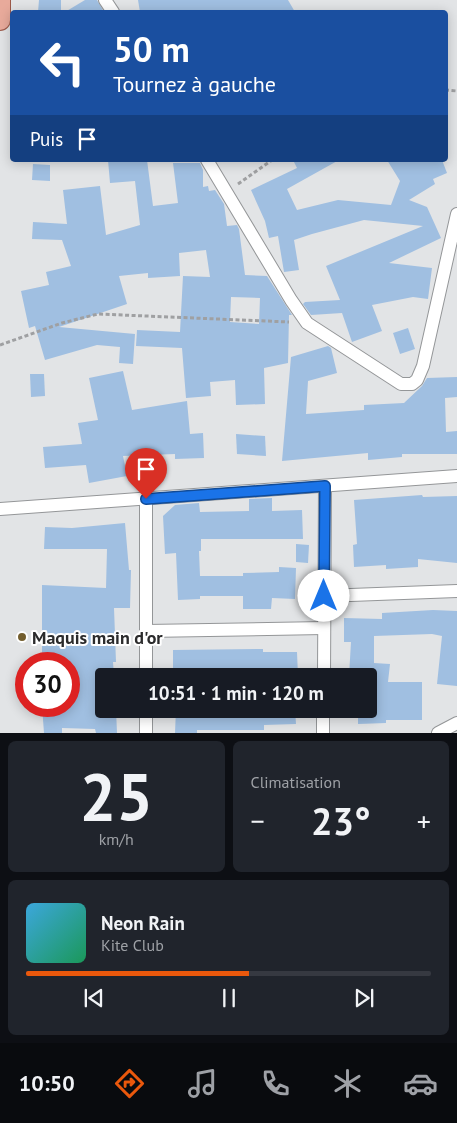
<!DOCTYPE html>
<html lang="fr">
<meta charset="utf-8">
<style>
:root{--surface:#171b24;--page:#20242c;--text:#f1f3f6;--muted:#9ea1a6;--line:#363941;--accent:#ea580c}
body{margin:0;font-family:"PT Sans",sans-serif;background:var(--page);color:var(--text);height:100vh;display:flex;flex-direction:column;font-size:19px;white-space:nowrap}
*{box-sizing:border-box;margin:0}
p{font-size:16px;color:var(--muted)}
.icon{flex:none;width:28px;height:28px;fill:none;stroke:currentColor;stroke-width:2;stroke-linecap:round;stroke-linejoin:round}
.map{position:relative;height:733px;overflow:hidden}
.details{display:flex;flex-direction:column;gap:8px;padding:8px;background:#0d0f14;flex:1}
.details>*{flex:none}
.guide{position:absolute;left:10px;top:10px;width:438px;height:152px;border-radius:5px;box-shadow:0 2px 12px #0003;background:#1a4fa0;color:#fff;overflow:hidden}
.speed{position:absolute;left:15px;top:652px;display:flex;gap:10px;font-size:25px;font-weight:700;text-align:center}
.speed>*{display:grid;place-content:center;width:65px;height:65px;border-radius:50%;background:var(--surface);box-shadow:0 2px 12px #0003;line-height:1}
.speed .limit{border:8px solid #d22;background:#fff;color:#111}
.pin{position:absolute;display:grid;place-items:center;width:42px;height:42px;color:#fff;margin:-51px -21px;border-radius:50% 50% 50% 0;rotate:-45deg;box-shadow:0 0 5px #0007}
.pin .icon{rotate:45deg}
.me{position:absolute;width:55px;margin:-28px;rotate:0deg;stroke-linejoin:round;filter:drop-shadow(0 0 4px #0008)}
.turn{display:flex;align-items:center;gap:18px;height:105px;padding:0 20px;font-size:22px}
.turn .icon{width:65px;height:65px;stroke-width:2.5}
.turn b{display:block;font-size:35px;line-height:42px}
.then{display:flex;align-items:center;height:48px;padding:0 20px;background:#0003;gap:10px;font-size:19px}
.big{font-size:38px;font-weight:700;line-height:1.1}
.details .card{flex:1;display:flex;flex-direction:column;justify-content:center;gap:8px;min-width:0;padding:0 18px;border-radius:8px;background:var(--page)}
.details .dial{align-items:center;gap:0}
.dial b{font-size:65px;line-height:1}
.song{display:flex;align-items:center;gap:15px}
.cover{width:60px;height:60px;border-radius:8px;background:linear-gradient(135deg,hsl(200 70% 55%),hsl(150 70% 35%))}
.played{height:5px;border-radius:2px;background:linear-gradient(90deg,var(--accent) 55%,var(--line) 55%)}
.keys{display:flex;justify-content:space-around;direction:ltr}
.heat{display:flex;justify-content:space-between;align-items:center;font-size:28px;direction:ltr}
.details .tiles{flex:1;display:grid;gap:8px;grid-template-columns:1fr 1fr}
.card:last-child{grid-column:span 2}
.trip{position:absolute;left:95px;top:668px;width:282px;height:50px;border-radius:5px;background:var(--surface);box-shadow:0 2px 12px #0003;font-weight:700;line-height:50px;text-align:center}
.dock{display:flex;height:80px;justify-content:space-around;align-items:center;background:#090b0e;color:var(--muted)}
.dock .icon{width:35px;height:35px}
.dock .selected{color:var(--accent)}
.dock b{font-size:22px;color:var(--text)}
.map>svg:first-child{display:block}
.building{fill:#a0bfe1;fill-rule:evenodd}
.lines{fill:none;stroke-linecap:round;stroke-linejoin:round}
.street-casing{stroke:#949698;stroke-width:14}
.primary-casing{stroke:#9c5949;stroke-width:22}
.path{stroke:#9fa0a2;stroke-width:3;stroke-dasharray:4 2.5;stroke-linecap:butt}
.street{stroke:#fff;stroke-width:12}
.primary{stroke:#e8aa9b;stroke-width:20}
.route-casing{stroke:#114b97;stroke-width:12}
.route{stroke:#1a73e8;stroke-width:9}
.poi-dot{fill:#735e2e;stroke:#fff;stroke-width:2}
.labels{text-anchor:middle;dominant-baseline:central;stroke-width:4;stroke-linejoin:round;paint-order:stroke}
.poi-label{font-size:18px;font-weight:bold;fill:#2b2b2c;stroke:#fff;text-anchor:start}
</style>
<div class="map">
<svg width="457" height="733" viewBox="0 0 457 733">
<rect width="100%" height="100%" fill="#e2e4e6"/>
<g class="building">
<path d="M39,0H61V12H38Z"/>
<path d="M85,0H97L104,12H65Z"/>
<path d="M138,0H288L295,12H140Z"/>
<path d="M108,160H147L153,206L178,203L173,163H200L203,170V187L208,186L209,191L215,190L224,204L227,226L237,225L239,229L245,275L267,276L292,315H289L288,363L264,368L265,404L236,405L235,380L210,382L211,396L186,398L182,348L136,346L137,330L180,332L183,276L210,277L206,250L179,253L180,276L148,278V273L119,276L127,304L59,327L135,334L133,364L119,363L120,347L97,345L45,360L35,326L29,328L21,291L49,285L46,272L71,266L62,240L32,239L33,222L67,224L63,190L100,186L106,235L140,225L135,181L110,183ZM231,297L260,298L259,324L230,322Z"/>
<path d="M293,160H339L287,189L297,210L338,200L391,205L400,181L387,160H442L447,173L433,179L435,184L409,200L427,207L441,238L389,263L432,268L428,299L413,297L372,305L382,331L352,342L342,313L311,315L303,304L305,302L340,300L326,266L423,226L364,220L312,234L294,240L299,270L284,272L278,236L269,238L265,221L251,190L297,168Z"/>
<path d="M33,164L50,165V181L32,180Z"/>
<path d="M408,328L415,349L400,354L393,333Z"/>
<path d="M328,346L331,348L337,373L308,381L306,414L364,410V405L404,403L422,386L427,378L457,377V397L445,398L446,432L457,431V454H402V457L368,460V453L282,461L291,357Z"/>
<path d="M123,371L132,410L187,401L190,434L203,433L204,458L175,459V454L123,456L127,476L89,483L86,465L45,468L43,447L82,444L78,423L98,420L89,378Z"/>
<path d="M30,374H44L45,396L31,397Z"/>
<path d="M236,434L265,436L266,456L237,454Z"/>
<path d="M422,495L423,497L457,496V563L418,559V567L386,569V565L354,567L353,545L357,544L354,500Z"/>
<path d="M272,498V511L302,510L303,539H201V551H199L200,576H243V573L279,572V567L296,568L295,599L272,598L271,609H243V596H200V599L178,600L176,553L165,554L163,516L175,505L199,503L200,512L249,511V499Z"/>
<path d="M125,523L129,570H131L130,608H114L116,662H113L114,676H104V709H116L117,733H96L95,729L62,728V733H44L42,706H69V660H42V585L106,588L107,549H44L45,527L72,528Z"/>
<path d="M296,544L309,545L308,563L296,562Z"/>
<path d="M433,610L457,611V686L437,684L442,636L432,634L374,636V663L390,664L388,682H422V720H386V723L358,724V709H369V676H349L351,642H344V618L382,619V613Z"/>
<path d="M263,649V652H297L298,676H173V650Z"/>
<path d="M176,709H295L296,724L264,725V730H197V733H175Z"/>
</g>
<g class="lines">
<g class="street-casing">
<g id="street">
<path d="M105,0L113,12"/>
<path d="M207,160L291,300L307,323L401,384H412L417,380L423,366L457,214"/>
<path d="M146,499V676"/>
<path d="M0,509L457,476"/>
<path d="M324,596L457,591"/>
<path d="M146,631L324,628"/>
<path d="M324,676L325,486"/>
<path d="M146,709V733"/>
<path d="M323,733V709"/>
<path d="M438,733L457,723"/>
</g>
</g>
<g class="primary-casing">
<path id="primary" d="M0,20V0"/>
</g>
<g class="path">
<path d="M445,90L457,91"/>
<path d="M238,184L272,160"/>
<path d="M0,345L62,323L98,314L289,322"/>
</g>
<use href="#street" class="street"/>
<use href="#primary" class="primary"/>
</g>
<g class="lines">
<g class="route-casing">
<path id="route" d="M146,499L325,486L324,596"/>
</g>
<use href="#route" class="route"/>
</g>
<circle class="poi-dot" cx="22" cy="637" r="5"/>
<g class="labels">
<g class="poi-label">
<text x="32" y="637">Maquis main d'or</text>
</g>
</g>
</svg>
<div class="speed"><div class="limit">30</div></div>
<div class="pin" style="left:146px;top:499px;background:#d93025"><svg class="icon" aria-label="arrive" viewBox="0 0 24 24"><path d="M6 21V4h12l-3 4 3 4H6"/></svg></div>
<svg class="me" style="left:324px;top:596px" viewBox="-20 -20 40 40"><circle r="19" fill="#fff"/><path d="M0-13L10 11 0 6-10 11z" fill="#1a73e8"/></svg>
<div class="trip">10:51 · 1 min · 120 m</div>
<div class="guide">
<div class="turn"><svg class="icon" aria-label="left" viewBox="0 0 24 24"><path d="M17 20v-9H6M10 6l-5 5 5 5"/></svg><div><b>50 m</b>Tournez à gauche</div></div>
<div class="then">Puis<svg class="icon" aria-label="arrive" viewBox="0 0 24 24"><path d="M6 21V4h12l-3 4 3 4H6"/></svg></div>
</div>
</div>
<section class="details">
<div class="tiles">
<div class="card dial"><b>25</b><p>km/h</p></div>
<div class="card"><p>Climatisation</p>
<div class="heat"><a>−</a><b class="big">23°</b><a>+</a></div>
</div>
<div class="card">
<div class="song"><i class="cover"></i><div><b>Neon Rain</b><p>Kite Club</p></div></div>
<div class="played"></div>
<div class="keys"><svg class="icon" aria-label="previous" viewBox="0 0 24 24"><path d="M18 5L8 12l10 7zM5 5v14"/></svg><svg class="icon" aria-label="pause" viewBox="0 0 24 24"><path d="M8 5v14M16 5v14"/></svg><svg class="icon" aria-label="next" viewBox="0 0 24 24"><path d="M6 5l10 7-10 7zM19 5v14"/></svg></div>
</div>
</div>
</section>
<nav class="dock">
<b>10:50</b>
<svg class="icon selected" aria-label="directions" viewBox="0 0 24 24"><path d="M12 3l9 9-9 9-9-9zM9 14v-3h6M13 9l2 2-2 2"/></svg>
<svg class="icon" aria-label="music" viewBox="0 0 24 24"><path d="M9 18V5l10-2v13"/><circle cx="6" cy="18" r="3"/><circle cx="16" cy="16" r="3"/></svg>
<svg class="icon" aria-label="phone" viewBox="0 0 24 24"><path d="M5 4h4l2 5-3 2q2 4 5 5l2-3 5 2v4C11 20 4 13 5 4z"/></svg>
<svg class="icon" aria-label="climate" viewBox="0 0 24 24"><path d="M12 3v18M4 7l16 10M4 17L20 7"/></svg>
<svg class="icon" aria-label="car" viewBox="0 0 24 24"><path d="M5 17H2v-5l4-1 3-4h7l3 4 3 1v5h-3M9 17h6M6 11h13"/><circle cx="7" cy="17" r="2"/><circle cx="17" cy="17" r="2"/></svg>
</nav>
